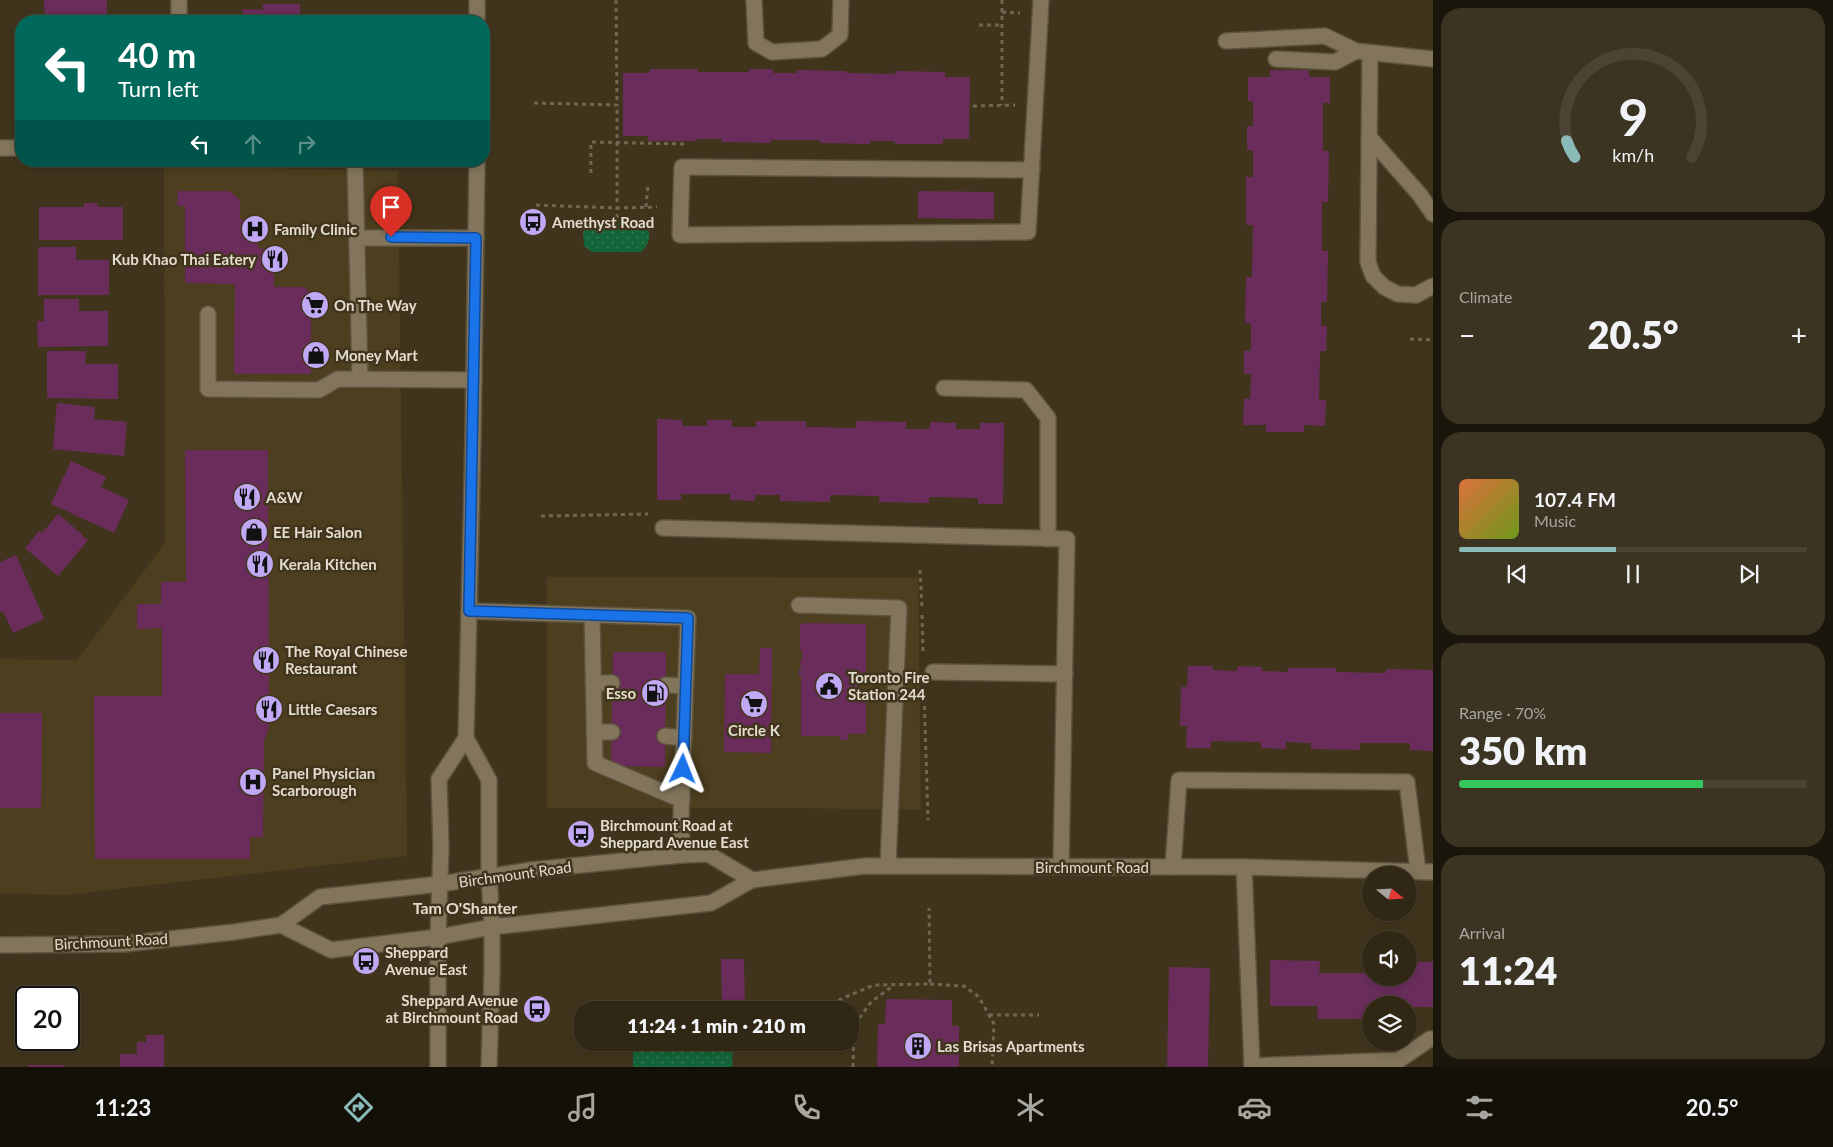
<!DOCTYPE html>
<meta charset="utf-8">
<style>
:root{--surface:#302815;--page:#3c3422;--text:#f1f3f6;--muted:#a8a6a0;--line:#4b4434;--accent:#8bbbb9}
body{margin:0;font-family:Lato,sans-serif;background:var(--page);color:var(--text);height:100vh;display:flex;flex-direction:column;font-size:19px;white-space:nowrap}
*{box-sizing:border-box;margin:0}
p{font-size:16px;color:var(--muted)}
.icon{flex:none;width:28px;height:28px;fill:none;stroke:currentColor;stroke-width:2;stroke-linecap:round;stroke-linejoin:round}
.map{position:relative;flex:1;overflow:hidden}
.side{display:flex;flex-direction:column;gap:8px;padding:8px;background:#1a160c;width:400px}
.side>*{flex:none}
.top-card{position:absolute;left:15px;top:15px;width:475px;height:152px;border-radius:20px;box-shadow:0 2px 8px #0003,0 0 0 1px var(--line);background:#00695c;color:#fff;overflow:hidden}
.needle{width:32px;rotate:108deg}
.buttons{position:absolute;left:1362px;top:866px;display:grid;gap:10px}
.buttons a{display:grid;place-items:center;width:55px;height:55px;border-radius:50%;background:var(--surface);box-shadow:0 2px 8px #0003,0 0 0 1px var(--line);font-size:25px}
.speed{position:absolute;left:15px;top:986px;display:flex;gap:10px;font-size:25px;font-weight:700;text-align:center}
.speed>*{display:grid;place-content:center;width:65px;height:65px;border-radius:50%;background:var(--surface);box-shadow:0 2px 8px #0003,0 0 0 1px var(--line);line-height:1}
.speed .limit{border:2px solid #111;border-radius:8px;background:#fff;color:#111}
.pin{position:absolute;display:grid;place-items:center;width:42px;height:42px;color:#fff;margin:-51px -21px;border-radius:50% 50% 50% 0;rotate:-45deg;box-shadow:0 0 5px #0007}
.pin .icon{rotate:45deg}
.me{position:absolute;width:55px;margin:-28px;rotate:2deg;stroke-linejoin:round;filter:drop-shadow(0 0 4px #0008)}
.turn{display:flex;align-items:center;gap:18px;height:105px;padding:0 20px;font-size:22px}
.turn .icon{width:65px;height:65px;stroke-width:2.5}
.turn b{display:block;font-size:35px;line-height:42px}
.lanes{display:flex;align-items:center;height:48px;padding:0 20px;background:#0003;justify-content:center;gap:25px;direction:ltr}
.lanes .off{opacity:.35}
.big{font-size:38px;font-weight:800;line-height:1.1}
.side .tile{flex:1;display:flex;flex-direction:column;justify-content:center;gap:8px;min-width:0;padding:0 18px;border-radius:20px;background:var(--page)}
.side .dial{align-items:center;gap:0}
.dial svg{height:130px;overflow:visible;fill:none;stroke:var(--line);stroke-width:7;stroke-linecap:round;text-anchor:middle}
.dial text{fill:var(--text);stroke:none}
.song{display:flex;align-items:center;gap:15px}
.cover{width:60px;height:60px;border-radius:8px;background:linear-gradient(135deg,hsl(20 70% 55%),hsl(80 70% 35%))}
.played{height:5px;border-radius:2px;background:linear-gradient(90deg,var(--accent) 45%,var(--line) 45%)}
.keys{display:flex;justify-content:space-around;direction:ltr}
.heat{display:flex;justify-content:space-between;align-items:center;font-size:28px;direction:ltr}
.charge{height:8px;border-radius:4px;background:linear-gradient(90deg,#34c759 70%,var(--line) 0)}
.trip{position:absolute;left:574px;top:1001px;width:285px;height:50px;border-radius:20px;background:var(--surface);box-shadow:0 2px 8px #0003,0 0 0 1px var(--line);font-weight:800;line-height:50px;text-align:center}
.menu{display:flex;height:80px;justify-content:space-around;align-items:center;background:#131008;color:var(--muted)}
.menu .icon{width:35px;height:35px}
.menu .active{color:var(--accent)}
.menu b{font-size:22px;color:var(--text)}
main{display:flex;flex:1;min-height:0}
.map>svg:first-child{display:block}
.built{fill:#4c3e1e}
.grass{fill:url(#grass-dots)}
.building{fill:#6a2d5b}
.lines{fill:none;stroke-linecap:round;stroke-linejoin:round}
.service-casing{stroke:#5c523d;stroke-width:18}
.minor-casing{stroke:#5c523d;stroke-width:18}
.secondary-casing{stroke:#5c523d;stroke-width:18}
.path{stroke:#716852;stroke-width:3;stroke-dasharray:4 4;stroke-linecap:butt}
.service{stroke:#82755b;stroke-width:15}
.minor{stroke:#82755b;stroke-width:15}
.secondary{stroke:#82755b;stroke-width:15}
.route-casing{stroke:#114b97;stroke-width:12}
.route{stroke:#1a73e8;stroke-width:9}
.labels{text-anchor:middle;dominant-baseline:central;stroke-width:5;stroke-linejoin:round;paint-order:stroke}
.poi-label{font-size:15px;font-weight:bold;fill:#e3dcce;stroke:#40351c;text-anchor:start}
.street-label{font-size:15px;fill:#e3dcce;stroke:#40351c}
.neighbourhood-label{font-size:16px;font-weight:bold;fill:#e3dcce;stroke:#40351c}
</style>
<main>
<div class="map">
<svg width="1433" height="1067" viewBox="0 0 1433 1067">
<defs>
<pattern id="grass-dots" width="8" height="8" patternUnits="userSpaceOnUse" patternTransform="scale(1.25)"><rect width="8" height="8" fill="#136539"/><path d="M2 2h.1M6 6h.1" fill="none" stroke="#357a54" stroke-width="1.8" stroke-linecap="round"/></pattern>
</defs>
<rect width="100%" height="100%" fill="#40351c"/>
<g class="built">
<path d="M164,166L398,171L407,856L64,895L0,893V659L77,660L165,543Z"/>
<path d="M547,577L918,578L921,810L787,808H547Z"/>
</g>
<g class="grass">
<path d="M641,221C652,231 652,242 641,252H592L584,246L583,232L588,223Z"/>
<path d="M633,1043H733L732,1067H633Z"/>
</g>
<g class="building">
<path d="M44,0H107V21H45Z"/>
<path d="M263,4H300V21H242L243,9L263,10Z"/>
<path d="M650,69H698V72H749V69H773V73H797V70L846,71V73L895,74V71L945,72V77H970L969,139H943V144H895V141H870V144L820,143V140H771V143L722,142V139H697V141H648V136H623V73H649Z"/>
<path d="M1270,70H1309V77H1330V103H1323V151H1329L1328,202H1322V251H1328L1327,302H1321V326H1327L1326,351H1320L1319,400H1326L1325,426L1304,425V432H1266V425H1243L1244,399H1250L1251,374H1244V351H1251V323H1245L1246,277H1252L1253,225H1246V177H1253V150H1247V126H1253V101H1248V77H1270Z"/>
<path d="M178,191H229L240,200V219L247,220L257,230L258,248L264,249L274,259V287H304L311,293V374H234L235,284L185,283V206H177Z"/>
<path d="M918,191L994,192V219L918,218Z"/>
<path d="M84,203H97L98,207H123V240H39V207H84Z"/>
<path d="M38,247H76V260H109V295H38Z"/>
<path d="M44,299H79V311H108V346L38,347L37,321H44Z"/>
<path d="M47,351H86L85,364H118V399L47,398Z"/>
<path d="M57,403L95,407L94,419L127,422L124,456L53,449Z"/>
<path d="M657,419L683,420L682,426H707V420H732V427H756V421H806V427L856,428V421L906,422V429H930V422L956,423V429H980V423H1004L1003,504H978V498L929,497V503L879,502V496L830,495V502L780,501V495H755V501L730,500V494H681V500H657Z"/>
<path d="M185,450H268L269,727L264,741L263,837H250V859H95L94,696H162V628L137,629V604H161V582H186Z"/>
<path d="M71,461L106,477L101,487L129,500L114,533L51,504Z"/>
<path d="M58,514L83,535L82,536L88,540L58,576L25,548L39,531L42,533Z"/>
<path d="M16,555L44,619L13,633L3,611L0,612V562Z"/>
<path d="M807,623L866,624V680H857V692H866V734H848V740H840V736H801V676H799V669H801L800,660L802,661V650H800V624Z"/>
<path d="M760,648H772L771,753L724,752L725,674H759Z"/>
<path d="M613,652H666L665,767L611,766Z"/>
<path d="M1188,666H1213V670L1237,671L1238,666L1262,667V671L1288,672V668H1336V672L1386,673V669L1433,670V751L1410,750V743H1360V750L1311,749V743L1286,742V749L1261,748V742L1211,741V748H1186L1187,726H1180L1181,687H1187Z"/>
<path d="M0,713H42L41,808H0Z"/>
<path d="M721,959H744L745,1010H722Z"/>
<path d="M1270,960L1320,961L1319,973H1366V967L1371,968V978H1409V968H1414V962H1433V1007H1413V1013H1409V1005H1371V1012L1365,1014V1019H1317L1318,1006H1270Z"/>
<path d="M1169,967L1210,968L1208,1067H1167Z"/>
<path d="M886,999L952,1000V1026H959V1067H877L878,1024H885Z"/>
<path d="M146,1035H164V1067H120V1054H137V1042H146Z"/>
<rect x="28" y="1065" width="36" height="2"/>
</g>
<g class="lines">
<g class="service-casing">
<g id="service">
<path d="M754,0L756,43L772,52L822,49L840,35L841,0"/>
<path d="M1226,41L1325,36L1356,51L1433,59"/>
<path d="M1370,53L1368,262L1373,276L1384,287L1398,294L1416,295L1433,286"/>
<path d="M1276,59L1335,62L1356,51"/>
<path d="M1369,137L1420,195L1433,214"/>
<path d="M355,161L360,379"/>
<path d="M1032,170L682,167L680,235L1028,232L1041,0"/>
<path d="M357,238H476"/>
<path d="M208,314V389L319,390L338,379L474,380"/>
<path d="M944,388L1026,390L1048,418V539"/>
<path d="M663,528L1067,539L1061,867"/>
<path d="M799,605L899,608L888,866"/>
<path d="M469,611L688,618L681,817L682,855"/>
<path d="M592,615L595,763L682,800"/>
<path d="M933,672L1065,674"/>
<path d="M593,683H612"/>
<path d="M666,685L685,686"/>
<path d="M594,732H612"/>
<path d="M665,736L684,738"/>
<path d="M1173,867L1179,780L1407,782L1418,871"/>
<path d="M1244,867L1252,1067"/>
<path d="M1252,1066L1399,1060L1430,1039H1433"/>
</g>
</g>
<g class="minor-casing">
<g id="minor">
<path d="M179,0V21"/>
<path d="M0,148H21"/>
</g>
</g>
<g class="secondary-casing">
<g id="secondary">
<path d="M477,0V21"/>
<path d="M477,161L473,438L466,738L489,780V876L492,927V972L489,1067"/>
<path d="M281,925L331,950L438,937L492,927L711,903L752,880L865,866L1244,867L1433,872"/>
<path d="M0,945L124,944L234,932L281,925L320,897L440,884L531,870L682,855L708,854L752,880"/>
<path d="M438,1067V937L441,848L439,779L466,738"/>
</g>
</g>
<g class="path">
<path d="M1002,0V105"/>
<path d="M1002,12L1020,13"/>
<path d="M979,25H1002"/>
<path d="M534,103L617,105L616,0"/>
<path d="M973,106L1015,105"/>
<path d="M591,173V142L684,144"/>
<path d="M536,205L617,208L657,207"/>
<path d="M646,207L648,185"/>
<path d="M617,218V105"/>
<path d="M1410,339L1433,340"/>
<path d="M541,516L648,514"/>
<path d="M920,570L922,607"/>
<path d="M922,615L923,654"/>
<path d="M924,690L928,820"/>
<path d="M930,984L964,986L979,997L994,1024L992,1067"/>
<path d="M834,1002L841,1010"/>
<path d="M808,1010L834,1002L874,985L930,984L929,908"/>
<path d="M989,1015H1039"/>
<path d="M850,1021L854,1026L871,1002L894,985"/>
<path d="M853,1067L854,1026"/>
</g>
<use href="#service" class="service"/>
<use href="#minor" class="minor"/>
<use href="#secondary" class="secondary"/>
</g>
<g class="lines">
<g class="route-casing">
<path id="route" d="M391,237L476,238L469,611L688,618L683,769"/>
</g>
<use href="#route" class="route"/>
</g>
<defs>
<g id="bus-disc" transform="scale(1.4375)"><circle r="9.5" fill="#c0a8f4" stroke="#40351c"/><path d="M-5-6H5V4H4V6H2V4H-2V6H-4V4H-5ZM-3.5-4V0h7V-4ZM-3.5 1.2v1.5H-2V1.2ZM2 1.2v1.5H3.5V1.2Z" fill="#111"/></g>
<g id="hospital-disc" transform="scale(1.4375)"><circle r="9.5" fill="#c0a8f4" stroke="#40351c"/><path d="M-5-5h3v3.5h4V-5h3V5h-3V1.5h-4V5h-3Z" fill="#111"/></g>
<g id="restaurant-disc" transform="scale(1.4375)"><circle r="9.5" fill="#c0a8f4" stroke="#40351c"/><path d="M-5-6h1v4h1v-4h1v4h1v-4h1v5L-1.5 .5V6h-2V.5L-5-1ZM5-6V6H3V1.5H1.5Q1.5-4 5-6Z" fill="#111"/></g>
<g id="supermarket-disc" transform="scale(1.4375)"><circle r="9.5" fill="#c0a8f4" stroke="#40351c"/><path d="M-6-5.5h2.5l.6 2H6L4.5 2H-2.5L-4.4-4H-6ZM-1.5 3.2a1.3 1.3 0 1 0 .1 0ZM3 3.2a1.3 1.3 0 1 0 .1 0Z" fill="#111"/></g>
<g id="shop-disc" transform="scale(1.4375)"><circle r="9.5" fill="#c0a8f4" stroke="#40351c"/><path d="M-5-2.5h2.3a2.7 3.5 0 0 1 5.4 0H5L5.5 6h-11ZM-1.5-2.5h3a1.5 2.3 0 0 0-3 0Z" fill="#111"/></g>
<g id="civic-disc" transform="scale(1.4375)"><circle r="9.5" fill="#c0a8f4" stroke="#40351c"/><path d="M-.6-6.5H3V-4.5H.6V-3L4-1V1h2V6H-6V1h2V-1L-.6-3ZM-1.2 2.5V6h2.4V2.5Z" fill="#111"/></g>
<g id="fuel-disc" transform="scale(1.4375)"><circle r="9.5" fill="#c0a8f4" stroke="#40351c"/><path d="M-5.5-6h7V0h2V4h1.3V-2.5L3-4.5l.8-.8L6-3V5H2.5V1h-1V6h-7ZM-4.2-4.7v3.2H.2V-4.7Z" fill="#111"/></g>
<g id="building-disc" transform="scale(1.4375)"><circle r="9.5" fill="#c0a8f4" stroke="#40351c"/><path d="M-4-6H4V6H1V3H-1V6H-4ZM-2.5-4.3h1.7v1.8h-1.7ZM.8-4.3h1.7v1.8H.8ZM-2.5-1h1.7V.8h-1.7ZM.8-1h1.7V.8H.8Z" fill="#111"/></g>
</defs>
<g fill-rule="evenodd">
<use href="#bus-disc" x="533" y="222"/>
<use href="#hospital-disc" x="255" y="229"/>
<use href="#restaurant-disc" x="275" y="259"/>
<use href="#supermarket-disc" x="315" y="305"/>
<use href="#shop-disc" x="316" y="355"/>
<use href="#restaurant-disc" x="247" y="497"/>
<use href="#shop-disc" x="254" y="532"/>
<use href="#restaurant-disc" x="260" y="564"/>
<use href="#restaurant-disc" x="266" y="660"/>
<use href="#civic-disc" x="829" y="686"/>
<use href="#fuel-disc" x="655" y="693"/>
<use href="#supermarket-disc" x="754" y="704"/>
<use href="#restaurant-disc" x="269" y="709"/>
<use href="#hospital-disc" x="253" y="782"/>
<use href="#bus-disc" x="581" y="834"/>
<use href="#bus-disc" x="366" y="961"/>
<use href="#bus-disc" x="537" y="1009"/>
<use href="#building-disc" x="918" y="1046"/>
</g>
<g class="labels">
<g class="poi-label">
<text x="552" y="222">Amethyst Road</text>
<text x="274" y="229">Family Clinic</text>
<text x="256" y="259" text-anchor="end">Kub Khao Thai Eatery</text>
<text x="334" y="305">On The Way</text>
<text x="335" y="355">Money Mart</text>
<text x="266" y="497">A&amp;W</text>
<text x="273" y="532">EE Hair Salon</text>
<text x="279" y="564">Kerala Kitchen</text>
<text x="285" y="651">The Royal Chinese<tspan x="285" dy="17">Restaurant</tspan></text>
<text x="848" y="677">Toronto Fire<tspan x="848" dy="17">Station 244</tspan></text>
<text x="636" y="693" text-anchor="end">Esso</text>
<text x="288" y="709">Little Caesars</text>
<text x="754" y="730" text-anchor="middle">Circle K</text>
<text x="272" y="773">Panel Physician<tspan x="272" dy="17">Scarborough</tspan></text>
<text x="600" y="825">Birchmount Road at<tspan x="600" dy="17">Sheppard Avenue East</tspan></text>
<text x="385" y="952">Sheppard<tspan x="385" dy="17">Avenue East</tspan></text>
<text x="518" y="1000" text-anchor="end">Sheppard Avenue<tspan x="518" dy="17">at Birchmount Road</tspan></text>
<text x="937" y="1046">Las Brisas Apartments</text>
</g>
<g class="street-label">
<text x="1092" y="867">Birchmount Road</text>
<text transform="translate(515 874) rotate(-8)">Birchmount Road</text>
<text transform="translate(111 941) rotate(-3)">Birchmount Road</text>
</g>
<g class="neighbourhood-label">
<text x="465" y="907">Tam O'Shanter</text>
</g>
</g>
</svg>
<div class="buttons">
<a><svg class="needle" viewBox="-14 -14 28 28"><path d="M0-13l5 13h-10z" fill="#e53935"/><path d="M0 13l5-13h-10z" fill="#a8a6a0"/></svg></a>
<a><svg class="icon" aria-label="sound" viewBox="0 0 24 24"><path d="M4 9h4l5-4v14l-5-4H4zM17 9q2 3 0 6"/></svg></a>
<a><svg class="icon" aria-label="layers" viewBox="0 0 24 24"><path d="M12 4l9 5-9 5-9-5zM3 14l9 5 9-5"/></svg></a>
</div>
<div class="speed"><div class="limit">20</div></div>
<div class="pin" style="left:391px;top:237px;background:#d93025"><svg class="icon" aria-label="arrive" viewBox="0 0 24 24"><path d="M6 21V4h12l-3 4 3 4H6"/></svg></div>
<svg class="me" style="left:683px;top:769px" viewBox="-20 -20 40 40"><path d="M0-17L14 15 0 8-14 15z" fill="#1a73e8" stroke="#fff" stroke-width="4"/></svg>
<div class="trip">11:24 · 1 min · 210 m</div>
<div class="top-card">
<div class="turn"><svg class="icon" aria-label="left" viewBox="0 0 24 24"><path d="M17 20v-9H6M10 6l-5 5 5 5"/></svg><div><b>40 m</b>Turn left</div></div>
<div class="lanes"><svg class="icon" aria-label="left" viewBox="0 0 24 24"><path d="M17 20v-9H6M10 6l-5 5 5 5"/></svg><svg class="icon off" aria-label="ahead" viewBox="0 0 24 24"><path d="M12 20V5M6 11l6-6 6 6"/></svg><svg class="icon off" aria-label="right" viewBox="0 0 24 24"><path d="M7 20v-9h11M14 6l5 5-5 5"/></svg></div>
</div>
</div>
<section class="side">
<div class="tile dial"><svg viewBox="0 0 100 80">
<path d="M14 69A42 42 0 1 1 86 69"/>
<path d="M14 69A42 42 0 0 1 9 59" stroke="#8bbbb9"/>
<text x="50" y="56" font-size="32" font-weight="700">9</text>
<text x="50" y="72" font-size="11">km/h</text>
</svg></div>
<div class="tile"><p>Climate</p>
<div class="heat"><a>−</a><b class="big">20.5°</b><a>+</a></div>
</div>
<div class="tile">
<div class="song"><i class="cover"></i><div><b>107.4 FM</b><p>Music</p></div></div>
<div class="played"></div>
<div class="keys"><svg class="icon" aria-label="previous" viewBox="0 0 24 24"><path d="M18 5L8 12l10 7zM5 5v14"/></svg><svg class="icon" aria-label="pause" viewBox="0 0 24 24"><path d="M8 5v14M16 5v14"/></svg><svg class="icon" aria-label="next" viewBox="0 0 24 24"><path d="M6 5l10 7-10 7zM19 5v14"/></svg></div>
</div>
<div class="tile"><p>Range · 70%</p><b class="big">350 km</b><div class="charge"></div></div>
<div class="tile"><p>Arrival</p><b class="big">11:24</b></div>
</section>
</main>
<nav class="menu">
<b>11:23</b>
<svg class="icon active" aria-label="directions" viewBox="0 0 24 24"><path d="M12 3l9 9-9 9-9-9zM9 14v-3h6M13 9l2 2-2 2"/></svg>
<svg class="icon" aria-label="music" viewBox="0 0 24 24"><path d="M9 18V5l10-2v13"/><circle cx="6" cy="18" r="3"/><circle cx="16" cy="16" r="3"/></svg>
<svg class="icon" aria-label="phone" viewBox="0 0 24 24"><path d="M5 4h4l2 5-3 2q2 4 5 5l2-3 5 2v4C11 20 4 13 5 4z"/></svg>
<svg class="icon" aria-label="climate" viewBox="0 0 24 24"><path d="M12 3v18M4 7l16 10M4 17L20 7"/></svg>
<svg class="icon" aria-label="car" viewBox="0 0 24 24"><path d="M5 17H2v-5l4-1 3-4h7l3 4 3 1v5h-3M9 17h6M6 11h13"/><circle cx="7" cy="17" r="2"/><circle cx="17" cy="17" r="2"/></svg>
<svg class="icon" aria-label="filters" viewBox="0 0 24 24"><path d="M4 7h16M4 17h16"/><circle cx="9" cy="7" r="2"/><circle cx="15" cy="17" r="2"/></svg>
<b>20.5°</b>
</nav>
